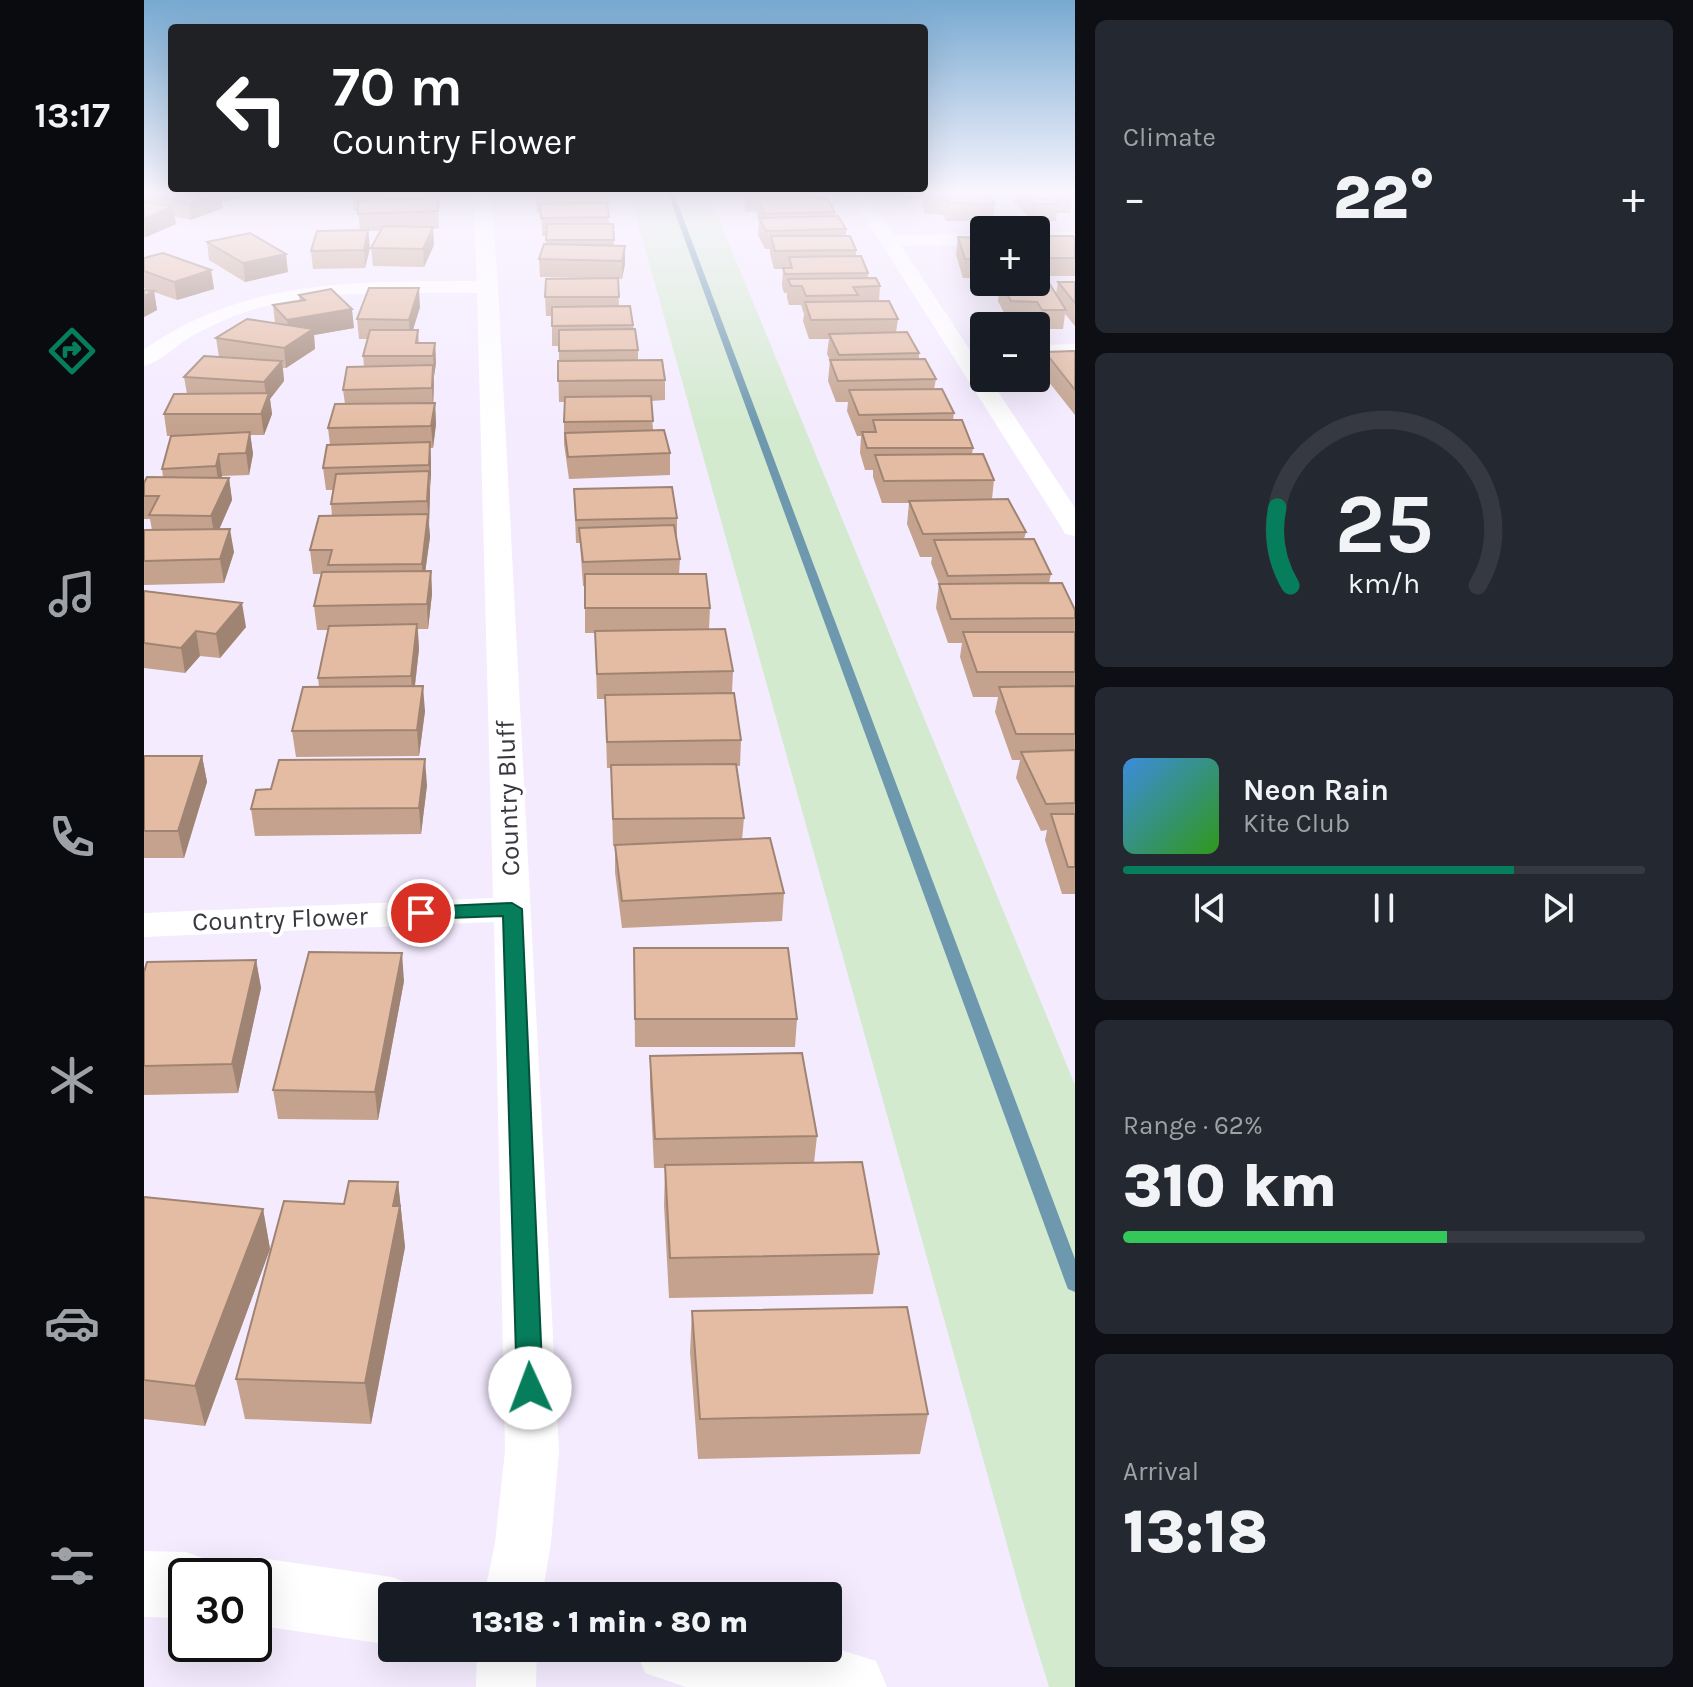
<!DOCTYPE html>
<meta charset="utf-8">
<style>
:root{--surface:#171b24;--page:#242831;--text:#f1f3f6;--muted:#9ea1a6;--line:#363941;--accent:#067d5b}
body{margin:0;font-family:Karla,sans-serif;background:var(--page);color:var(--text);height:100vh;display:flex;flex-direction:column;font-size:30px;white-space:nowrap}
*{box-sizing:border-box;margin:0}
p{font-size:26px;color:var(--muted)}
.icon{flex:none;width:44px;height:44px;fill:none;stroke:currentColor;stroke-width:2;stroke-linecap:round;stroke-linejoin:round}
.map{position:relative;flex:1;overflow:hidden}
.details{display:flex;flex-direction:column;gap:20px;padding:20px;background:#0d0f14;width:618px}
.details>*{flex:none}
.hud{position:absolute;left:24px;top:24px;width:760px;height:168px;border-radius:8px;box-shadow:0 8px 32px #0002;background:#202124;color:#fff;overflow:hidden}
.fabs{position:absolute;left:826px;top:216px;display:grid;gap:16px}
.fabs a{display:grid;place-items:center;width:80px;height:80px;border-radius:8px;background:var(--surface);box-shadow:0 8px 32px #0002;font-size:40px}
.speed{position:absolute;left:24px;top:1558px;display:flex;gap:16px;font-size:40px;font-weight:700;text-align:center}
.speed>*{display:grid;place-content:center;width:104px;height:104px;border-radius:50%;background:var(--surface);box-shadow:0 8px 32px #0002;line-height:1}
.speed .limit{border:4px solid #111;border-radius:12px;background:#fff;color:#111}
.pin{position:absolute;display:grid;place-items:center;width:68px;height:68px;color:#fff;margin:-34px;border:4px solid #fff;border-radius:50%;box-shadow:0 2px 8px #0007}
.me{position:absolute;width:88px;margin:-44px;rotate:358deg;stroke-linejoin:round;filter:drop-shadow(0 0 6px #0008)}
.turn{display:flex;align-items:center;gap:28px;height:168px;padding:0 32px;font-size:36px}
.turn .icon{width:104px;height:104px;stroke-width:2.5}
.turn b{display:block;font-size:56px;line-height:68px}
.big{font-size:60px;font-weight:800;line-height:1.1}
.details .tile{flex:1;display:flex;flex-direction:column;justify-content:center;gap:12px;min-width:0;padding:0 28px;border-radius:12px;background:var(--page)}
.details .dial{align-items:center;gap:0}
.dial svg{height:208px;overflow:visible;fill:none;stroke:var(--line);stroke-width:7;stroke-linecap:round;text-anchor:middle}
.dial text{fill:var(--text);stroke:none}
.song{display:flex;align-items:center;gap:24px}
.cover{width:96px;height:96px;border-radius:12px;background:linear-gradient(135deg,hsl(210 70% 55%),hsl(110 70% 35%))}
.played{height:8px;border-radius:4px;background:linear-gradient(90deg,var(--accent) 75%,var(--line) 75%)}
.keys{display:flex;justify-content:space-around;direction:ltr}
.heat{display:flex;justify-content:space-between;align-items:center;font-size:44px;direction:ltr}
.charge{height:12px;border-radius:6px;background:linear-gradient(90deg,#34c759 62%,var(--line) 0)}
.trip{position:absolute;left:234px;top:1582px;width:464px;height:80px;border-radius:8px;background:var(--surface);box-shadow:0 8px 32px #0002;font-weight:800;line-height:80px;text-align:center}
main{display:flex;flex:1;min-height:0}
.menu{display:flex;flex-direction:column;width:144px;justify-content:space-around;align-items:center;background:#090b0e;color:var(--muted)}
.menu .icon{width:56px;height:56px}
.menu .selected{color:var(--accent)}
.menu b{font-size:36px;color:var(--text)}
.map>svg:first-child{display:block}
.green{fill:#d3eacf}
.lines{fill:none;stroke-linecap:round;stroke-linejoin:round}
.stream{fill:#6d98ae;fill-rule:evenodd}
.minor{fill:#fff;fill-rule:evenodd}
.tertiary{fill:#fff;fill-rule:evenodd}
.wall{fill:#c4a28d}
.shaded-wall{fill:#a08473}
.building{fill:#e4bca4;stroke:#a08473;stroke-width:2}
.route{fill:#067d5b;stroke:#04513b;stroke-width:2}
.labels{text-anchor:middle;dominant-baseline:central;stroke-width:7;stroke-linejoin:round;paint-order:stroke}
.street-label{font-size:26px;fill:#3b3740;stroke:#fff}
</style>
<main>
<nav class="menu">
<b>13:17</b>
<svg class="icon selected" aria-label="directions" viewBox="0 0 24 24"><path d="M12 3l9 9-9 9-9-9zM9 14v-3h6M13 9l2 2-2 2"/></svg>
<svg class="icon" aria-label="music" viewBox="0 0 24 24"><path d="M9 18V5l10-2v13"/><circle cx="6" cy="18" r="3"/><circle cx="16" cy="16" r="3"/></svg>
<svg class="icon" aria-label="phone" viewBox="0 0 24 24"><path d="M5 4h4l2 5-3 2q2 4 5 5l2-3 5 2v4C11 20 4 13 5 4z"/></svg>
<svg class="icon" aria-label="climate" viewBox="0 0 24 24"><path d="M12 3v18M4 7l16 10M4 17L20 7"/></svg>
<svg class="icon" aria-label="car" viewBox="0 0 24 24"><path d="M5 17H2v-5l4-1 3-4h7l3 4 3 1v5h-3M9 17h6M6 11h13"/><circle cx="7" cy="17" r="2"/><circle cx="17" cy="17" r="2"/></svg>
<svg class="icon" aria-label="filters" viewBox="0 0 24 24"><path d="M4 7h16M4 17h16"/><circle cx="9" cy="7" r="2"/><circle cx="15" cy="17" r="2"/></svg>
</nav>
<div class="map">
<svg width="931" height="1687" viewBox="0 0 931 1687">
<rect width="100%" height="100%" fill="#f4ebff"/>
<path class="green" d="M485,191H557L574,217L931,1085V1687H905L881,1609Z"/>
<g class="lines">
<path class="stream" d="M523,191H529L931,1259V1292L924,1289L922,1284Z"/>
<g class="minor">
<path d="M329,191H347L354,287L415,1451L407,1543L398,1596H340L351,1543L361,1451L350,922L0,937V913L349,898L333,293C252,294 162,287 85,318C72,324 58,330 46,337C31,346 18,361 0,366V349C106,277 210,282 333,281Z"/>
<path d="M704,191H720L750,235L840,233V245L757,246L840,371V378H845L931,508V536L921,534L918,528Z"/>
<path d="M931,231V243L892,244V232Z"/>
<path d="M931,344V358L892,359V345Z"/>
<path d="M333,1648H393L392,1687H332Z"/>
</g>
<g class="tertiary">
<path d="M0,1551L42,1552L67,1561L73,1576H42V1618L0,1617Z"/>
<path d="M110,1557L248,1577L273,1587L277,1596H248V1645L110,1625V1576H81L85,1567Z"/>
<path d="M684,1646L732,1661L743,1687H542L501,1673L491,1648Z"/>
</g>
</g>
<g class="wall">
<path d="M0,191L122,192L78,202L79,208L47,220L30,216L32,224L2,237H0Z"/>
<path d="M295,191L296,208H294L295,228L289,229L290,245L280,267L229,266L227,248L237,231H224L226,248L221,268L169,269L167,251L216,230L214,211H210L208,194Z"/>
<path d="M388,191H465V203H463L465,224H469L470,246L481,264L478,279H474L475,306L489,325L494,350V360L521,380V400L507,401L509,430L526,453V475L425,479L420,444V402H415L414,361H415V346H408V316H402L401,297L447,278L396,277L395,259L402,244V236H398L397,213H393L391,195H389Z"/>
<path d="M595,191H673L672,198L691,212V216L702,229V236L712,250V256L724,273V278L736,286L735,301L754,319L752,332L775,353V359L792,379L790,389L810,413L809,420L829,448L828,454L850,480L848,499L882,532L880,539L907,574L905,583L931,610V894H918L901,840L903,830L897,831L872,778L876,760H868L851,712L854,697H829L816,657L818,643H804L792,608L795,584L787,563L788,557H776L763,524L765,503H738L729,477V470H721L716,453L717,436H713L703,411L704,402H692L684,381L686,360L683,354L685,339H665L659,321L660,314L657,305H645L643,298V293H640L638,286L639,269H630L626,254V249H621L614,235L615,220L613,216V211L601,212L600,194H596Z"/>
<path d="M763,191H844L851,204L849,221H802L799,215L781,214L778,206L779,199H765Z"/>
<path d="M871,191H923L929,196L926,213H913L912,221H888L870,202Z"/>
<path d="M901,236L931,239V276H892V241H900Z"/>
<path d="M814,237L840,238V278H819L812,255Z"/>
<path d="M63,242L144,272L101,282L65,260Z"/>
<path d="M0,258L67,270L70,289L33,300L10,292L13,310L0,317V290L7,291L0,288Z"/>
<path d="M856,282L912,294L914,282H931V326L921,314L919,329H894L890,321H864L854,301Z"/>
<path d="M155,295L210,328L170,335L171,349L142,368H139L140,381L126,399L128,414L120,435H106L109,454L105,475L78,476V478H85L88,500L75,529L90,552L80,583L0,585V530H8L6,519H0V483L19,477L18,469L27,436H23L20,414L43,394L40,377L75,357L72,338L131,323L129,305L156,301Z"/>
<path d="M276,307L269,330H274L275,343H291L292,363L290,376L289,403H291L292,424L289,448H286L287,463L285,524L286,537L281,571H287L288,594L284,629H274L275,649L271,686L281,711L275,756L152,757L148,731L175,687L174,678L184,630H173L170,606L178,574H169L166,550L188,516L187,504L189,490H182L179,468L186,445L184,428L201,404L199,390L220,366L219,356L224,339H215L213,319Z"/>
<path d="M931,351V415L897,372L901,352Z"/>
<path d="M430,489L533,518V542L536,559L535,574L566,608L565,629L589,671L588,693L597,740L596,766H593L600,818L598,840L640,893L638,921L478,928L471,872V846H469L467,768H463L461,699H453L451,633H441V586H439L436,543H432Z"/>
<path d="M0,591L102,627L76,658L56,656L41,673L0,668Z"/>
<path d="M0,756H58L63,782L40,858H0Z"/>
<path d="M283,785L277,834L111,836L107,809L127,789Z"/>
<path d="M490,948L653,1019L651,1047H491Z"/>
<path d="M112,960L117,988L94,1093L0,1095V972Z"/>
<path d="M260,981L234,1120L134,1119L129,1090Z"/>
<path d="M506,1056L673,1136L670,1163L735,1254L729,1294L525,1298L520,1205L521,1168H510L506,1085Z"/>
<path d="M254,1182L261,1247L227,1424L101,1419L92,1379L200,1204Z"/>
<path d="M0,1197L119,1209L126,1249L61,1426L0,1419Z"/>
<path d="M548,1311L784,1414L776,1454L554,1459L546,1352Z"/>
</g>
<g class="shaded-wall">
<path d="M73,191H122V192L78,202L79,208L47,220L45,203Z"/>
<path d="M138,191H186L139,196Z"/>
<path d="M29,206L32,224L2,237L0,219Z"/>
<path d="M289,227L290,245L280,267L279,249Z"/>
<path d="M224,230L226,248L221,268L220,250Z"/>
<path d="M481,246V264L478,279V261Z"/>
<path d="M142,254L144,272L101,282L99,263Z"/>
<path d="M67,270L70,289L33,300L30,282Z"/>
<path d="M275,288L276,307L266,339L265,320Z"/>
<path d="M10,291L13,310L0,317V296Z"/>
<path d="M208,309L210,328L170,335L171,349L142,368L140,348L146,339L143,320Z"/>
<path d="M291,343L292,363L290,376L289,356Z"/>
<path d="M138,361L140,381L126,399L128,414L120,435L117,414L123,400L120,382Z"/>
<path d="M289,365L290,385L289,409L288,388Z"/>
<path d="M291,403L292,424L289,448L287,426Z"/>
<path d="M106,432L109,454L105,475L102,453Z"/>
<path d="M286,442L287,463V487L285,465Z"/>
<path d="M75,454L78,476L75,489L72,466Z"/>
<path d="M285,471L286,494L285,524L283,501Z"/>
<path d="M85,478L88,500L71,539L67,516Z"/>
<path d="M284,514L286,537L279,588L278,564Z"/>
<path d="M86,529L90,552L80,583L76,559Z"/>
<path d="M287,571L288,594L284,629L283,604Z"/>
<path d="M98,603L102,627L76,658L72,634Z"/>
<path d="M273,624L275,649L269,701L267,676Z"/>
<path d="M52,631L56,656L41,673L37,648Z"/>
<path d="M279,686L281,711L275,756L273,730Z"/>
<path d="M58,756L63,782L40,858L34,831Z"/>
<path d="M281,759L283,785L277,834L275,808Z"/>
<path d="M258,953L260,981L234,1120L231,1092Z"/>
<path d="M112,960L117,988L94,1093L88,1064Z"/>
<path d="M254,1182L261,1247L227,1424L221,1383Z"/>
<path d="M119,1209L126,1249L61,1426L51,1386Z"/>
</g>
<g class="building">
<path d="M0,191H77L45,203L0,194Z"/>
<path d="M208,191H295L208,194Z"/>
<path d="M392,191H457L458,194L392,196Z"/>
<path d="M601,191H660L661,194H601Z"/>
<path d="M780,191H844L851,204L804,203L801,197H783Z"/>
<path d="M878,191H923L929,196H907L915,204H890Z"/>
<path d="M293,198L294,211L214,214V201Z"/>
<path d="M683,198L691,212L620,214L614,199Z"/>
<path d="M0,202L29,206L0,219Z"/>
<path d="M463,203L465,217L397,218L396,204Z"/>
<path d="M694,216L702,229L622,231L615,218Z"/>
<path d="M403,224H469L470,240H402Z"/>
<path d="M239,226L289,227L279,249L227,248Z"/>
<path d="M224,230L220,250L167,251L173,231Z"/>
<path d="M106,233L142,254L99,263L63,242Z"/>
<path d="M627,236H706L712,250L631,251Z"/>
<path d="M901,236H929L931,239V258H894L892,255V241H905Z"/>
<path d="M814,237L840,238V260L821,259Z"/>
<path d="M400,244L481,246L478,261L395,259Z"/>
<path d="M19,253L67,270L30,282L0,271V258Z"/>
<path d="M717,256L724,273L641,274L639,268H648L645,257Z"/>
<path d="M474,278L475,297H401L402,279Z"/>
<path d="M732,278L736,286L709,287L714,295L662,296L658,286H647L644,279Z"/>
<path d="M856,282L905,283L922,310H898L893,302L867,301Z"/>
<path d="M914,282H931V303Z"/>
<path d="M225,288H275L265,320L213,319Z"/>
<path d="M187,289L208,309L143,320L129,305L161,300L155,295Z"/>
<path d="M0,290L10,291L0,296Z"/>
<path d="M745,301L754,319L667,320L661,302Z"/>
<path d="M486,306L489,325L408,326V307Z"/>
<path d="M103,319L169,329L140,348L72,338Z"/>
<path d="M491,329L494,350L415,351V330Z"/>
<path d="M226,330H274L272,343H291L289,356H219Z"/>
<path d="M763,332L775,353L695,355L685,334Z"/>
<path d="M931,351V390L901,352Z"/>
<path d="M60,356L138,361L120,382L40,377Z"/>
<path d="M781,359L792,379L694,381L686,360Z"/>
<path d="M518,360L521,380L414,381V361Z"/>
<path d="M289,365L288,388L199,390L203,367Z"/>
<path d="M798,389L810,413L715,415L705,390Z"/>
<path d="M125,393L117,414H20L30,394Z"/>
<path d="M507,396L509,421L420,422L421,397Z"/>
<path d="M291,403L287,426L184,428L191,404Z"/>
<path d="M729,420H818L829,448H723L718,432H732Z"/>
<path d="M520,430L526,453L424,457L421,433Z"/>
<path d="M106,432L102,453L75,454L72,466L18,469L27,436Z"/>
<path d="M286,442L285,465L179,468L183,445Z"/>
<path d="M839,454L850,480L740,481L731,455Z"/>
<path d="M285,471L283,501L187,504L192,474Z"/>
<path d="M3,477L85,478L67,516L5,515L15,496H0V483Z"/>
<path d="M528,487L533,518L432,520L430,489Z"/>
<path d="M864,499L882,532L779,534L765,501Z"/>
<path d="M284,514L278,564L184,565L188,550H166L175,516Z"/>
<path d="M530,525L536,559L439,562L435,528Z"/>
<path d="M86,529L76,559L0,561V530Z"/>
<path d="M890,539L907,574L804,576L790,540Z"/>
<path d="M287,571L283,604L170,606L178,572Z"/>
<path d="M441,574H562L566,608H441Z"/>
<path d="M918,583L931,610V618L807,619L795,584Z"/>
<path d="M0,591L98,603L72,634L52,631L37,648L0,643Z"/>
<path d="M273,624L267,676L174,678L185,626Z"/>
<path d="M581,629L589,671L453,674L451,631Z"/>
<path d="M819,632H931V672H833Z"/>
<path d="M279,686L273,730L148,731L159,687Z"/>
<path d="M931,686V734H872L855,687Z"/>
<path d="M590,693L597,740L463,742L461,695Z"/>
<path d="M931,750V803L902,804L877,752Z"/>
<path d="M0,756H58L34,831H0Z"/>
<path d="M281,759L275,808L107,809L112,790L127,789L135,760Z"/>
<path d="M592,764L600,818L469,819L467,765Z"/>
<path d="M907,814H931V867H924Z"/>
<path d="M626,838L640,893L478,901L471,845Z"/>
<path d="M490,948H644L653,1019H491Z"/>
<path d="M165,952L258,953L231,1092L129,1090Z"/>
<path d="M112,960L88,1064L0,1066V972L3,962Z"/>
<path d="M658,1053L673,1136L511,1139L506,1056Z"/>
<path d="M718,1162L735,1254L526,1258L521,1165Z"/>
<path d="M205,1181L254,1182L249,1206H256L221,1383L92,1379L140,1201L200,1204Z"/>
<path d="M0,1197L119,1209L51,1386L0,1380Z"/>
<path d="M763,1307L784,1414L556,1419L548,1311Z"/>
</g>
<linearGradient id="sky" x2="0" y2="1"><stop stop-color="#77a9d1"/><stop offset="0.45" stop-color="#faf6ff"/><stop offset="1" stop-color="#faf6ff" stop-opacity="0"/></linearGradient>
<rect width="931" height="427" fill="url(#sky)"/>
<path class="route" d="M368,903L378,909L399,1388L395,1396L386,1399L376,1396L373,1388L359,916L277,919L267,913L277,907Z"/>
<g class="labels">
<g class="street-label">
<text transform="translate(364 798) rotate(-92)">Country Bluff</text>
<text transform="translate(136 919) rotate(-2)">Country Flower</text>
</g>
</g>
</svg>
<div class="fabs">
<a>+</a>
<a>−</a>
</div>
<div class="speed"><div class="limit">30</div></div>
<div class="pin" style="left:277px;top:913px;background:#d93025"><svg class="icon" aria-label="arrive" viewBox="0 0 24 24"><path d="M6 21V4h12l-3 4 3 4H6"/></svg></div>
<svg class="me" style="left:386px;top:1388px" viewBox="-20 -20 40 40"><circle r="19" fill="#fff"/><path d="M0-13L10 11 0 6-10 11z" fill="#067d5b"/></svg>
<div class="trip">13:18 · 1 min · 80 m</div>
<div class="hud">
<div class="turn"><svg class="icon" aria-label="left" viewBox="0 0 24 24"><path d="M17 20v-9H6M10 6l-5 5 5 5"/></svg><div><b>70 m</b>Country Flower</div></div>
</div>
</div>
<section class="details">
<div class="tile"><p>Climate</p>
<div class="heat"><a>−</a><b class="big">22°</b><a>+</a></div>
</div>
<div class="tile dial"><svg viewBox="0 0 100 80">
<path d="M14 69A42 42 0 1 1 86 69"/>
<path d="M14 69A42 42 0 0 1 9 39" stroke="#067d5b"/>
<text x="50" y="56" font-size="32" font-weight="700">25</text>
<text x="50" y="72" font-size="11">km/h</text>
</svg></div>
<div class="tile">
<div class="song"><i class="cover"></i><div><b>Neon Rain</b><p>Kite Club</p></div></div>
<div class="played"></div>
<div class="keys"><svg class="icon" aria-label="previous" viewBox="0 0 24 24"><path d="M18 5L8 12l10 7zM5 5v14"/></svg><svg class="icon" aria-label="pause" viewBox="0 0 24 24"><path d="M8 5v14M16 5v14"/></svg><svg class="icon" aria-label="next" viewBox="0 0 24 24"><path d="M6 5l10 7-10 7zM19 5v14"/></svg></div>
</div>
<div class="tile"><p>Range · 62%</p><b class="big">310 km</b><div class="charge"></div></div>
<div class="tile"><p>Arrival</p><b class="big">13:18</b></div>
</section>
</main>
